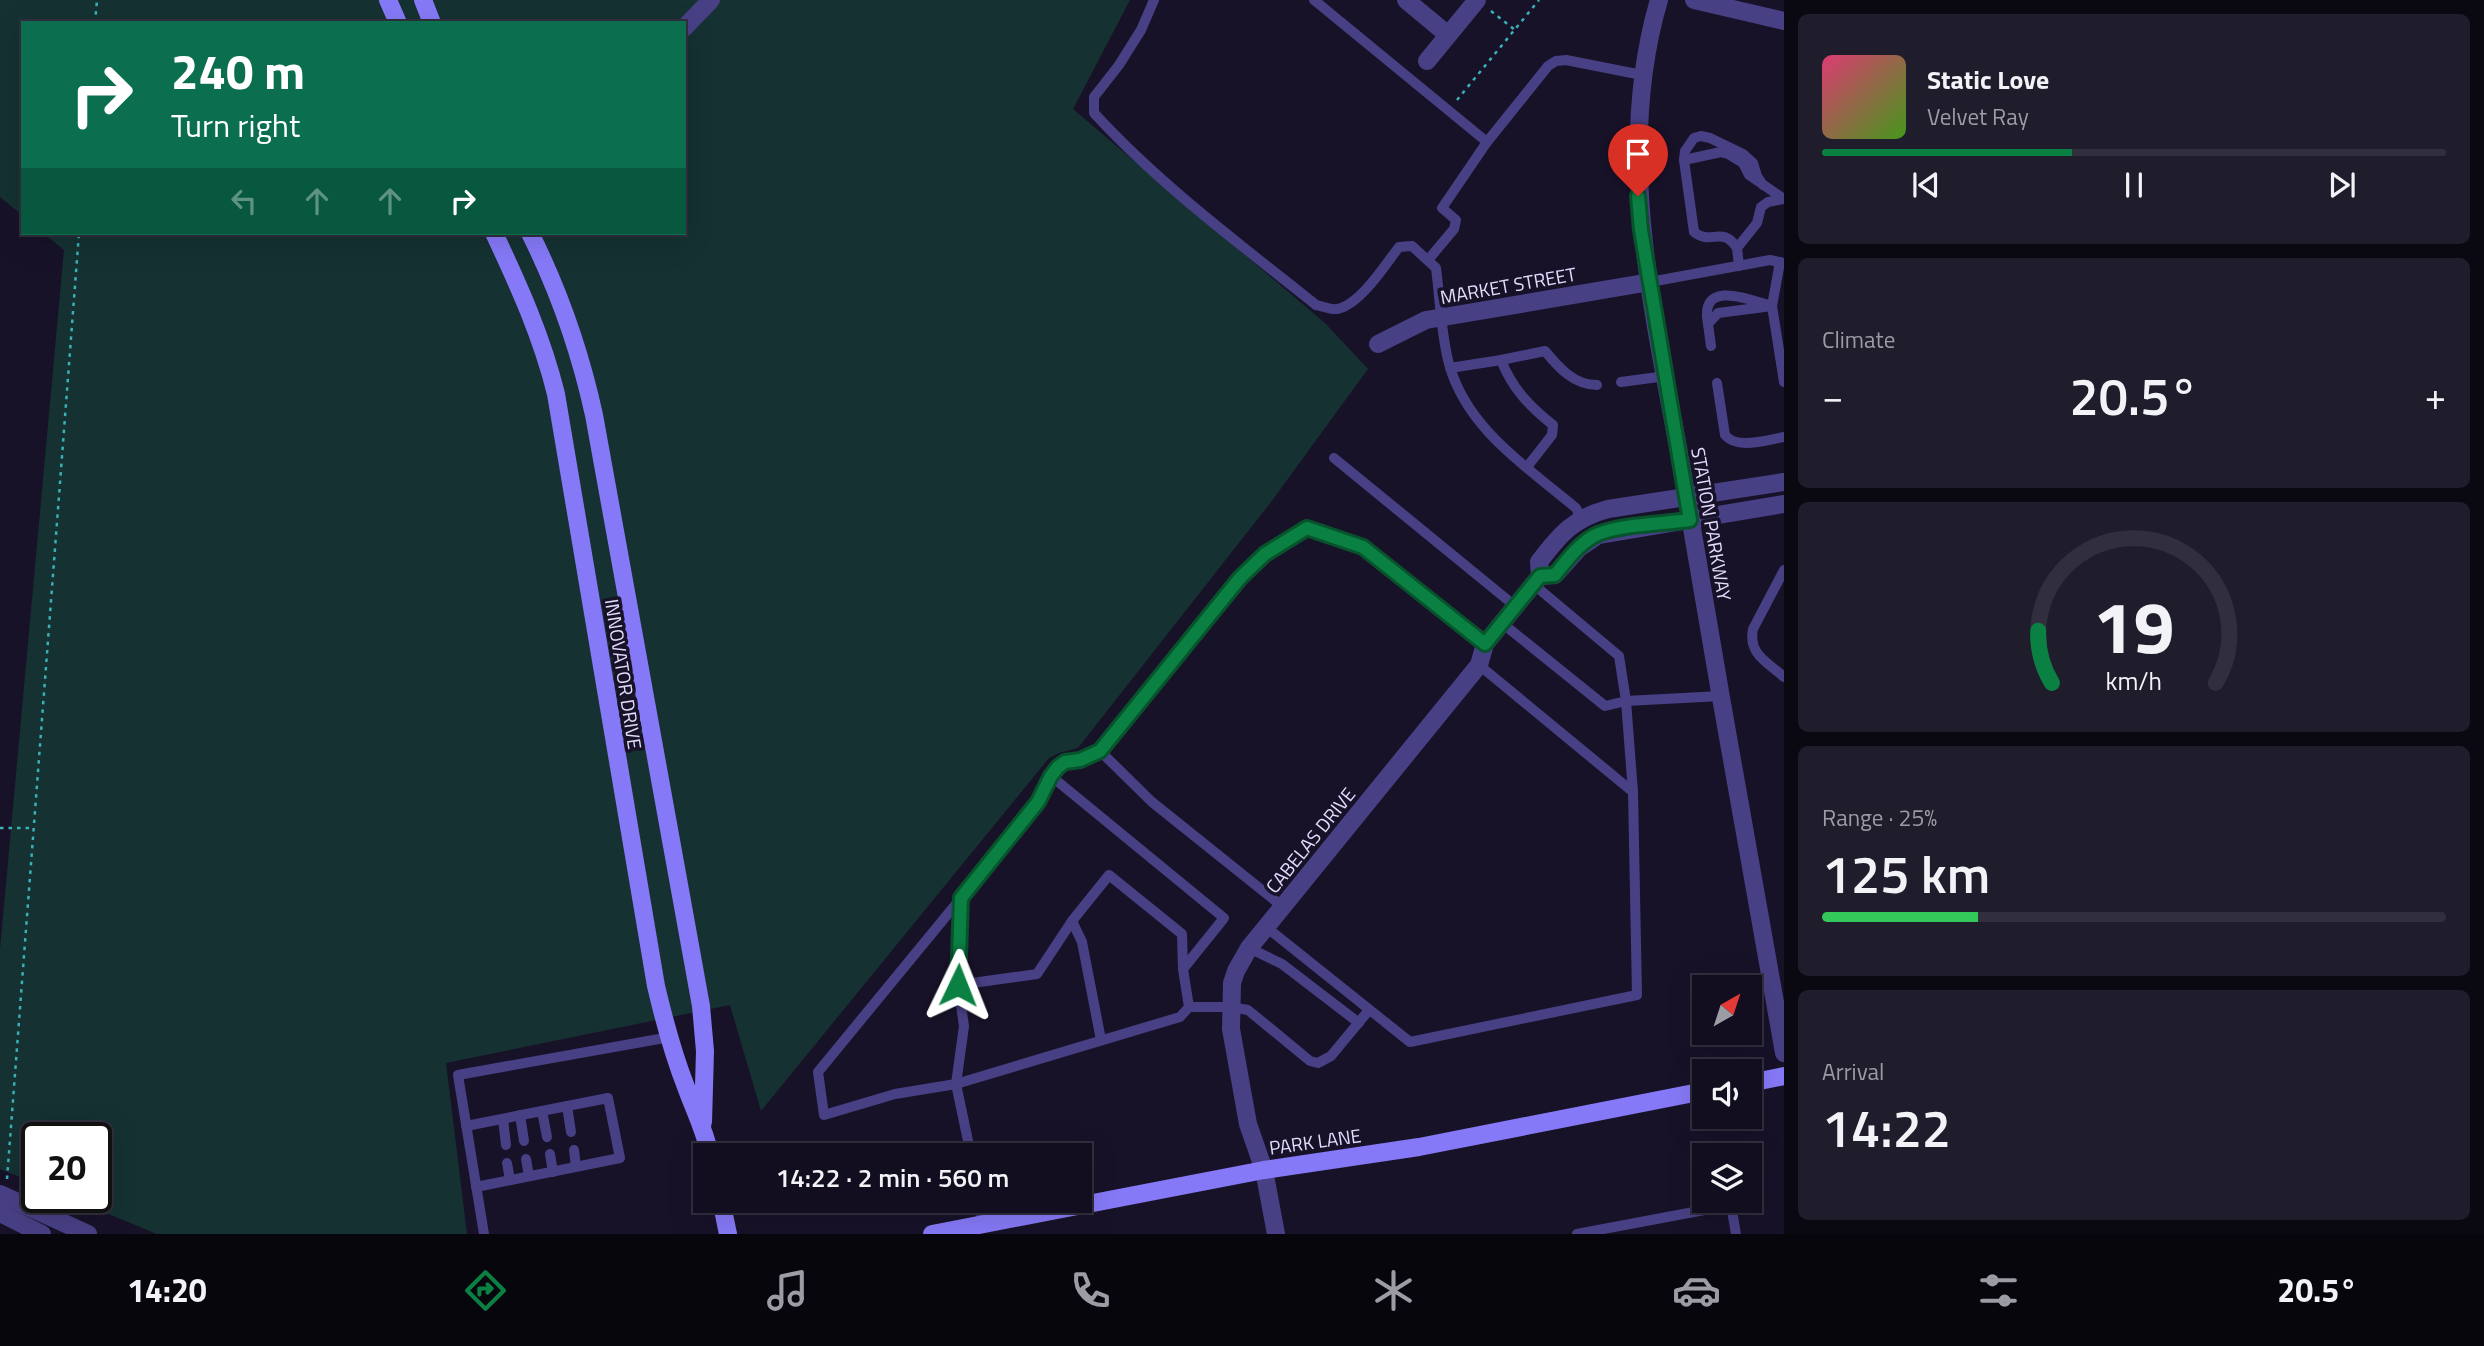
<!DOCTYPE html>
<meta charset="utf-8">
<style>
:root{--surface:#120e1f;--page:#1f1c2c;--text:#f1f3f6;--muted:#9c9ca4;--line:#312e3d;--accent:#0b8043}
body{margin:0;font-family:"Titillium Web",sans-serif;background:var(--page);color:var(--text);height:100vh;display:flex;flex-direction:column;font-size:26px;white-space:nowrap}
*{box-sizing:border-box;margin:0}
p{font-size:23px;color:var(--muted)}
.icon{flex:none;width:38px;height:38px;fill:none;stroke:currentColor;stroke-width:2;stroke-linecap:round;stroke-linejoin:round}
.map{position:relative;flex:1;overflow:hidden}
.details{display:flex;flex-direction:column;gap:14px;padding:14px;background:#0a0811;width:700px}
.details>*{flex:none}
.guide{position:absolute;left:21px;top:21px;width:665px;height:214px;border-radius:0px;box-shadow:0 7px 28px #0002,0 0 0 2px var(--line);background:#0b6e4f;color:#fff;overflow:hidden}
.needle{width:46px;rotate:39deg}
.buttons{position:absolute;left:1692px;top:975px;display:grid;gap:14px}
.buttons a{display:grid;place-items:center;width:70px;height:70px;border-radius:0px;background:var(--surface);box-shadow:0 7px 28px #0002,0 0 0 2px var(--line);font-size:35px}
.speed{position:absolute;left:21px;top:1122px;display:flex;gap:14px;font-size:35px;font-weight:700;text-align:center}
.speed>*{display:grid;place-content:center;width:91px;height:91px;border-radius:50%;background:var(--surface);box-shadow:0 7px 28px #0002,0 0 0 2px var(--line);line-height:1}
.speed .limit{border:4px solid #111;border-radius:10px;background:#fff;color:#111}
.pin{position:absolute;display:grid;place-items:center;width:60px;height:60px;color:#fff;margin:-72px -30px;border-radius:50% 50% 50% 0;rotate:-45deg;box-shadow:0 0 7px #0007}
.pin .icon{rotate:45deg}
.me{position:absolute;width:77px;margin:-38px;rotate:2deg;stroke-linejoin:round;filter:drop-shadow(0 0 5px #0008)}
.turn{display:flex;align-items:center;gap:24px;height:147px;padding:0 35px;font-size:32px}
.turn .icon{width:91px;height:91px;stroke-width:2.5}
.turn b{display:block;font-size:49px;line-height:60px}
.lanes{display:flex;align-items:center;height:66px;padding:0 35px;background:#0003;justify-content:center;gap:35px;direction:ltr}
.lanes .off{opacity:.35}
.big{font-size:52px;font-weight:600;line-height:1.1}
.details .widget{flex:1;display:flex;flex-direction:column;justify-content:center;gap:10px;min-width:0;padding:0 24px;border-radius:10px;background:var(--page)}
.details .dial{align-items:center;gap:0}
.dial svg{height:182px;overflow:visible;fill:none;stroke:var(--line);stroke-width:7;stroke-linecap:round;text-anchor:middle}
.dial text{fill:var(--text);stroke:none}
.song{display:flex;align-items:center;gap:21px}
.cover{width:84px;height:84px;border-radius:10px;background:linear-gradient(135deg,hsl(340 70% 55%),hsl(100 70% 35%))}
.played{height:7px;border-radius:4px;background:linear-gradient(90deg,var(--accent) 40%,var(--line) 40%)}
.keys{display:flex;justify-content:space-around;direction:ltr}
.heat{display:flex;justify-content:space-between;align-items:center;font-size:38px;direction:ltr}
.charge{height:10px;border-radius:5px;background:linear-gradient(90deg,#34c759 25%,var(--line) 0)}
.trip{position:absolute;left:693px;top:1143px;width:399px;height:70px;border-radius:0px;background:var(--surface);box-shadow:0 7px 28px #0002,0 0 0 2px var(--line);font-weight:600;line-height:70px;text-align:center}
.tab-bar{display:flex;height:112px;justify-content:space-around;align-items:center;background:#07060c;color:var(--muted)}
.tab-bar .icon{width:49px;height:49px}
.tab-bar .active{color:var(--accent)}
.tab-bar b{font-size:32px;color:var(--text)}
main{display:flex;flex:1;min-height:0}
.map>svg:first-child{display:block}
.green{fill:#153132}
.lines{fill:none;stroke-linecap:round;stroke-linejoin:round}
.path{stroke:#38b2b5;stroke-width:2.5;stroke-dasharray:3.5 5;stroke-linecap:butt}
.service{stroke:#484085;stroke-width:10}
.minor{stroke:#484085;stroke-width:18}
.tertiary{stroke:#484085;stroke-width:18}
.secondary{stroke:#8679f7;stroke-width:18}
.route-casing{stroke:#07532c;stroke-width:18}
.route{stroke:#0b8043;stroke-width:12}
.labels{text-anchor:middle;dominant-baseline:central;stroke-width:7;stroke-linejoin:round;paint-order:stroke}
.street-label{font-size:19px;fill:#e2dcfd;stroke:#181229}
</style>
<main>
<div class="map">
<svg width="1784" height="1234" viewBox="0 0 1784 1234">
<rect width="100%" height="100%" fill="#181229"/>
<path class="green" d="M0,0H1130L1073,109L1325,323L1368,369L1271,502L1078,748L1059,753L1049,758L761,1111L730,1005L446,1063L467,1234H157L67,1197H96V1138H37V1184L0,1169V949L64,250L43,233H684V23H23V216L0,197Z"/>
<g class="lines">
<g class="path">
<path d="M1491,11L1515,30"/>
<path d="M95,23L97,0"/>
<path d="M1457,100L1539,0"/>
<path d="M0,828H34"/>
<path d="M7,1179L79,233"/>
</g>
<g class="service">
<path d="M1154,0L1141,30L1119,65L1094,97V113C1160,185 1240,244 1316,305C1322,306 1331,310 1337,309C1360,305 1385,265 1399,247L1412,246L1436,268C1440,299 1441,334 1449,364C1467,429 1527,467 1576,508L1581,518"/>
<path d="M1314,0L1487,142L1548,66L1556,61L1566,60L1642,75"/>
<path d="M1684,160L1721,152L1728,154L1743,163L1749,175L1784,199"/>
<path d="M1737,248C1722,225 1711,246 1694,232L1684,160L1685,151L1694,138L1701,136L1710,138L1743,154L1753,163L1757,176L1763,185"/>
<path d="M1428,260L1454,229L1456,220L1442,208L1487,142"/>
<path d="M1780,262L1772,306L1784,382"/>
<path d="M1739,266L1737,248L1757,223L1761,207L1768,202L1784,199"/>
<path d="M1650,282L1770,260L1784,263"/>
<path d="M1708,324C1699,280 1746,298 1768,305"/>
<path d="M1711,346L1708,324L1718,313L1772,306"/>
<path d="M1501,360L1545,351C1559,368 1574,385 1597,385"/>
<path d="M1450,368L1501,360C1512,388 1529,406 1553,425L1552,435L1527,467"/>
<path d="M1621,382L1666,376"/>
<path d="M1717,383L1725,435C1737,450 1766,440 1784,437"/>
<path d="M1334,458L1515,606"/>
<path d="M1784,570L1753,629C1748,654 1767,662 1784,677"/>
<path d="M1502,623L1605,706L1626,701L1619,656L1533,584"/>
<path d="M1051,776L1224,918L1183,969"/>
<path d="M1633,792L1626,701L1721,696"/>
<path d="M961,898L818,1072L824,1115L895,1094L956,1084L964,1026L958,985L961,898L1038,802L1051,776L1058,767L1065,762L1080,760L1100,751"/>
<path d="M1283,907L1152,802L1100,751L1240,578L1265,553L1307,528L1363,547L1485,644"/>
<path d="M1072,921L1082,942L1101,1040"/>
<path d="M1266,927L1410,1042L1637,995L1633,792L1479,665"/>
<path d="M1249,948L1282,964L1359,1023"/>
<path d="M958,985L1037,974L1072,921L1109,875L1182,934L1183,969L1189,1007"/>
<path d="M567,1106L571,1132"/>
<path d="M542,1111L547,1137"/>
<path d="M520,1115L524,1141"/>
<path d="M503,1119L506,1145"/>
<path d="M466,1126L608,1098L620,1158L476,1187"/>
<path d="M574,1150L576,1167"/>
<path d="M550,1154L553,1172"/>
<path d="M971,1155L956,1084L1180,1017L1189,1007H1230L1248,1010L1310,1061L1318,1063L1331,1056L1369,1010"/>
<path d="M526,1159L529,1176"/>
<path d="M507,1163L510,1180"/>
<path d="M979,1200L983,1224"/>
<path d="M484,1234L458,1075L670,1037"/>
<path d="M1577,1234L1731,1205L1736,1234"/>
</g>
<g class="minor">
<path d="M1406,0L1448,35"/>
<path d="M1694,0L1784,21"/>
<path d="M684,28L711,0"/>
<path d="M1427,61L1477,0"/>
<path d="M1378,344L1426,320L1650,282"/>
<path d="M1540,576L1555,575L1579,548L1598,535L1784,504"/>
<path d="M1276,1234L1264,1170L1248,1124L1231,1029L1232,983L1236,971L1249,948L1479,665L1485,644L1540,576L1539,562C1560,534 1574,518 1608,509L1784,482"/>
</g>
<g class="tertiary">
<path d="M1659,0C1611,163 1659,330 1686,493C1717,680 1751,866 1784,1053"/>
<path d="M0,1194L88,1234"/>
<path d="M0,1213L42,1234"/>
</g>
<g class="secondary">
<path d="M388,0L398,23"/>
<path d="M423,0L432,23"/>
<path d="M494,233C519,286 542,337 556,394L656,986C664,1020 673,1054 686,1087C695,1112 704,1128 710,1155"/>
<path d="M530,233C559,291 580,351 594,415L701,1006L705,1051L703,1122"/>
<path d="M1750,1083L1784,1076"/>
<path d="M721,1200L728,1234"/>
<path d="M932,1234L1264,1170L1419,1147L1704,1091"/>
</g>
</g>
<g class="lines">
<g class="route-casing">
<path id="route" d="M958,985L961,898L1038,802L1051,776L1058,767L1065,762L1080,760L1100,751L1240,578L1265,554L1307,528L1363,547L1485,644L1540,576L1555,575C1567,560 1580,542 1598,534C1624,524 1662,524 1690,520L1641,230L1638,196"/>
</g>
<use href="#route" class="route"/>
</g>
<g class="labels">
<g class="street-label">
<text transform="translate(1508 285) rotate(-10)">MARKET STREET</text>
<text transform="translate(1712 524) rotate(80)">STATION PARKWAY</text>
<text transform="translate(624 674) rotate(81)">INNOVATOR DRIVE</text>
<text transform="translate(1310 840) rotate(-51)">CABELAS DRIVE</text>
<text transform="translate(1315 1141) rotate(-8)">PARK LANE</text>
</g>
</g>
</svg>
<div class="buttons">
<a><svg class="needle" viewBox="-14 -14 28 28"><path d="M0-13l5 13h-10z" fill="#e53935"/><path d="M0 13l5-13h-10z" fill="#9c9ca4"/></svg></a>
<a><svg class="icon" aria-label="sound" viewBox="0 0 24 24"><path d="M4 9h4l5-4v14l-5-4H4zM17 9q2 3 0 6"/></svg></a>
<a><svg class="icon" aria-label="layers" viewBox="0 0 24 24"><path d="M12 4l9 5-9 5-9-5zM3 14l9 5 9-5"/></svg></a>
</div>
<div class="speed"><div class="limit">20</div></div>
<div class="pin" style="left:1638px;top:196px;background:#d93025"><svg class="icon" aria-label="arrive" viewBox="0 0 24 24"><path d="M6 21V4h12l-3 4 3 4H6"/></svg></div>
<svg class="me" style="left:958px;top:985px" viewBox="-20 -20 40 40"><path d="M0-17L14 15 0 8-14 15z" fill="#0b8043" stroke="#fff" stroke-width="4"/></svg>
<div class="trip">14:22 · 2 min · 560 m</div>
<div class="guide">
<div class="turn"><svg class="icon" aria-label="right" viewBox="0 0 24 24"><path d="M7 20v-9h11M14 6l5 5-5 5"/></svg><div><b>240 m</b>Turn right</div></div>
<div class="lanes"><svg class="icon off" aria-label="left" viewBox="0 0 24 24"><path d="M17 20v-9H6M10 6l-5 5 5 5"/></svg><svg class="icon off" aria-label="ahead" viewBox="0 0 24 24"><path d="M12 20V5M6 11l6-6 6 6"/></svg><svg class="icon off" aria-label="ahead" viewBox="0 0 24 24"><path d="M12 20V5M6 11l6-6 6 6"/></svg><svg class="icon" aria-label="right" viewBox="0 0 24 24"><path d="M7 20v-9h11M14 6l5 5-5 5"/></svg></div>
</div>
</div>
<section class="details">
<div class="widget">
<div class="song"><i class="cover"></i><div><b>Static Love</b><p>Velvet Ray</p></div></div>
<div class="played"></div>
<div class="keys"><svg class="icon" aria-label="previous" viewBox="0 0 24 24"><path d="M18 5L8 12l10 7zM5 5v14"/></svg><svg class="icon" aria-label="pause" viewBox="0 0 24 24"><path d="M8 5v14M16 5v14"/></svg><svg class="icon" aria-label="next" viewBox="0 0 24 24"><path d="M6 5l10 7-10 7zM19 5v14"/></svg></div>
</div>
<div class="widget"><p>Climate</p>
<div class="heat"><a>−</a><b class="big">20.5°</b><a>+</a></div>
</div>
<div class="widget dial"><svg viewBox="0 0 100 80">
<path d="M14 69A42 42 0 1 1 86 69"/>
<path d="M14 69A42 42 0 0 1 8 46" stroke="#0b8043"/>
<text x="50" y="56" font-size="32" font-weight="700">19</text>
<text x="50" y="72" font-size="11">km/h</text>
</svg></div>
<div class="widget"><p>Range · 25%</p><b class="big">125 km</b><div class="charge"></div></div>
<div class="widget"><p>Arrival</p><b class="big">14:22</b></div>
</section>
</main>
<nav class="tab-bar">
<b>14:20</b>
<svg class="icon active" aria-label="directions" viewBox="0 0 24 24"><path d="M12 3l9 9-9 9-9-9zM9 14v-3h6M13 9l2 2-2 2"/></svg>
<svg class="icon" aria-label="music" viewBox="0 0 24 24"><path d="M9 18V5l10-2v13"/><circle cx="6" cy="18" r="3"/><circle cx="16" cy="16" r="3"/></svg>
<svg class="icon" aria-label="phone" viewBox="0 0 24 24"><path d="M5 4h4l2 5-3 2q2 4 5 5l2-3 5 2v4C11 20 4 13 5 4z"/></svg>
<svg class="icon" aria-label="climate" viewBox="0 0 24 24"><path d="M12 3v18M4 7l16 10M4 17L20 7"/></svg>
<svg class="icon" aria-label="car" viewBox="0 0 24 24"><path d="M5 17H2v-5l4-1 3-4h7l3 4 3 1v5h-3M9 17h6M6 11h13"/><circle cx="7" cy="17" r="2"/><circle cx="17" cy="17" r="2"/></svg>
<svg class="icon" aria-label="filters" viewBox="0 0 24 24"><path d="M4 7h16M4 17h16"/><circle cx="9" cy="7" r="2"/><circle cx="15" cy="17" r="2"/></svg>
<b>20.5°</b>
</nav>
